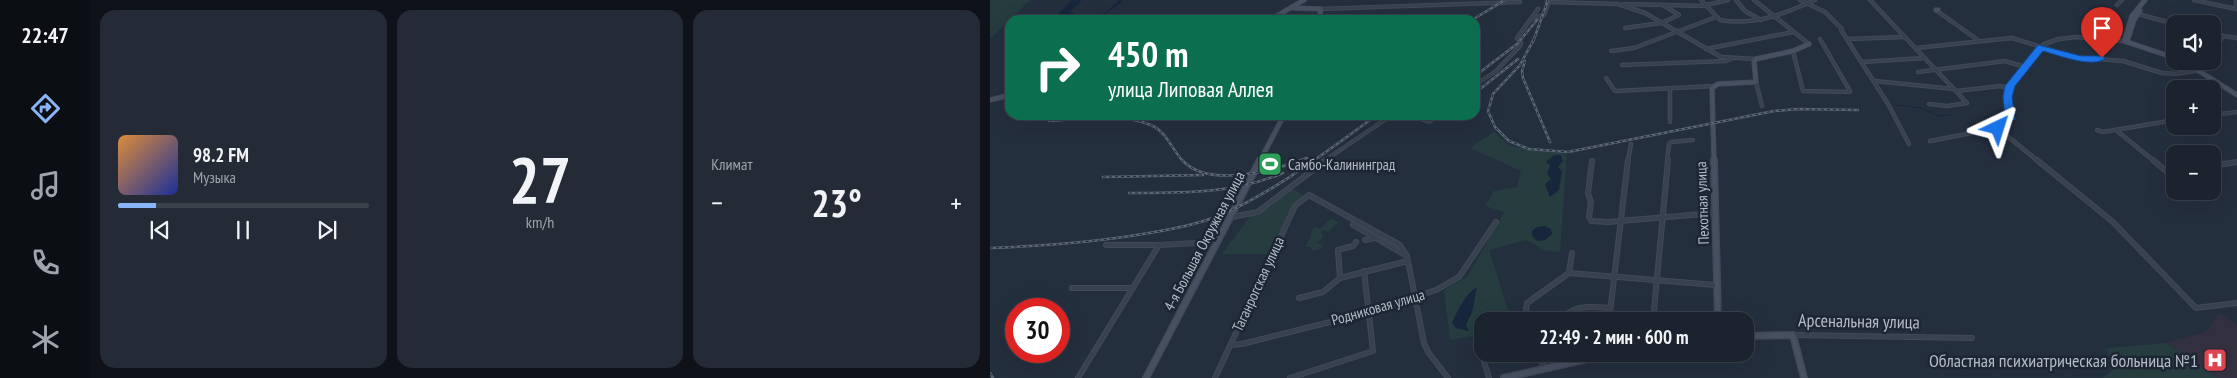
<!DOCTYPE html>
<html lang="ru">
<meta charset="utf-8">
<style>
:root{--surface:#1b232e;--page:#242b36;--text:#f1f3f6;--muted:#a0a4aa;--line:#39404a;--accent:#8ab4f8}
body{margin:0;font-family:"PT Sans Narrow",sans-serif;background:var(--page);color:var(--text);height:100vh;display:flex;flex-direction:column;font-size:19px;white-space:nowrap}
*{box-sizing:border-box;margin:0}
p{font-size:16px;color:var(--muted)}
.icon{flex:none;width:28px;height:28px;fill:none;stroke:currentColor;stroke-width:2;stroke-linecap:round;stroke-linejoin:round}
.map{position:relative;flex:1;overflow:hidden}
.panel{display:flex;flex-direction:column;gap:10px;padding:10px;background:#0f1319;width:900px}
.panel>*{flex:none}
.banner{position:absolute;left:15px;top:15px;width:475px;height:105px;border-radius:15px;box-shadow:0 5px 20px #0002,0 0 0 1px var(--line);background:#0b6e4f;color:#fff;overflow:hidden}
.buttons{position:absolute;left:1176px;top:15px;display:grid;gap:10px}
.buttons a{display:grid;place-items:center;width:55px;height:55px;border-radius:10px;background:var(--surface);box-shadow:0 5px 20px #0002,0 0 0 1px var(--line);font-size:25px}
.speed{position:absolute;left:15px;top:298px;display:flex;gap:10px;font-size:25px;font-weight:700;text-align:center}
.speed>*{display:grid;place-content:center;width:65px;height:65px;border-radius:50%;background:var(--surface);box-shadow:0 5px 20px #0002,0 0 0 1px var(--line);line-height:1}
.speed .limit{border:8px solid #d22;background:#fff;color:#111}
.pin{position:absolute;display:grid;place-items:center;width:42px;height:42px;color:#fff;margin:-51px -21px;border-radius:50% 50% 50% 0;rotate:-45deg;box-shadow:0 0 5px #0007}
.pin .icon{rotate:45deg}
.me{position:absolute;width:55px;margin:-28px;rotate:41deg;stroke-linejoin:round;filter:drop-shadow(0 0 4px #0008)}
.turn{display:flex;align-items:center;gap:18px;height:105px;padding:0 20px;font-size:22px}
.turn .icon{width:65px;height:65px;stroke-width:2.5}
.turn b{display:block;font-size:35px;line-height:42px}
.big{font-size:38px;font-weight:700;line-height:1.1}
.panel .tile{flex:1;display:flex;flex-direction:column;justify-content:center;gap:8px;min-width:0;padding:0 18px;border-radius:15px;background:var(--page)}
.panel .dial{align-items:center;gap:0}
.dial b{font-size:65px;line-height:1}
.song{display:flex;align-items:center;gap:15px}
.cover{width:60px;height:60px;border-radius:8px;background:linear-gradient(135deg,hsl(30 70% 55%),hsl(230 70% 35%))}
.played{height:5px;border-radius:2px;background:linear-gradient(90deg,var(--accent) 15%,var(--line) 15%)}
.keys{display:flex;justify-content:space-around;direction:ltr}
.heat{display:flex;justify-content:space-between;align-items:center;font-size:28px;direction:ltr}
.panel .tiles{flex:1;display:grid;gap:10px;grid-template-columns:repeat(3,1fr)}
.trip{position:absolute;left:484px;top:312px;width:280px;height:50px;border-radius:15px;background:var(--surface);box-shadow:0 5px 20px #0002,0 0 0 1px var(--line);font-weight:700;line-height:50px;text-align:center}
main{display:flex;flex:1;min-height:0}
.tab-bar{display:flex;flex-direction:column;width:90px;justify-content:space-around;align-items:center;background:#0b0e12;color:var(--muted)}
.tab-bar .icon{width:35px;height:35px}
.tab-bar .current{color:var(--accent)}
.tab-bar b{font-size:22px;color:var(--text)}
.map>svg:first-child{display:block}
.medical{fill:#32303f}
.green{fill:#263c3f}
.water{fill:#17263c}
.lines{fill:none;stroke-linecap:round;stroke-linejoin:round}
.stream{stroke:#17263c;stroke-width:1}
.street-far1-casing{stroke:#414a57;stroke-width:4.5}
.street-casing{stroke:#414a57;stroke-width:6}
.secondary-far1-casing{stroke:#414a57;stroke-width:5.5}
.secondary-casing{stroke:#414a57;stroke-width:8}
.street-far1{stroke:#38414e;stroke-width:2.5}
.street{stroke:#38414e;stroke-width:4}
.secondary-far1{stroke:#465061;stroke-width:4}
.secondary{stroke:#465061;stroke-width:5}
.rail-casing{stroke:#5a6575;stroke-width:2.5}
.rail{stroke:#1d2633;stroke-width:1;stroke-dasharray:3;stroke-linecap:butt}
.route{fill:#1a73e8;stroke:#114b97}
.labels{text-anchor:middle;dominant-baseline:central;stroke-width:5;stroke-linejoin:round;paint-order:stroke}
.poi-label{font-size:15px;fill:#b4bcc9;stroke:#1d2633;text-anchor:start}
.street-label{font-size:15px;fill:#b4bcc9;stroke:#1d2633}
.near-street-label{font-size:18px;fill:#b4bcc9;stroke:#1d2633}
.near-poi-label{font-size:18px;fill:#b4bcc9;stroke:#1d2633;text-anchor:end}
</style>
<main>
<nav class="tab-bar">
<b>22:47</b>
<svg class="icon current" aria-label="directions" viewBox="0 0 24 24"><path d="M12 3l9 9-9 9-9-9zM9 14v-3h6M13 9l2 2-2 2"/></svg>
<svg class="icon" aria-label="music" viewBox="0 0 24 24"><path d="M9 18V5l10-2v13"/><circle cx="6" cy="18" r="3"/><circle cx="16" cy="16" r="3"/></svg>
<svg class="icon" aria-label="phone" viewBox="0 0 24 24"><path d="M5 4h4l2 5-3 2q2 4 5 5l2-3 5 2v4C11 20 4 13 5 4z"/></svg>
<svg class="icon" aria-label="climate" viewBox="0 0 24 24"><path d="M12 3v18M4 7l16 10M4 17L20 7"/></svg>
</nav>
<section class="panel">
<div class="tiles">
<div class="tile">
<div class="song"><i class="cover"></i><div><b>98.2 FM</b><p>Музыка</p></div></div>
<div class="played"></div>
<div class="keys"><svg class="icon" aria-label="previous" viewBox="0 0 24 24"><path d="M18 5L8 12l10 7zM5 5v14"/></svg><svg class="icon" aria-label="pause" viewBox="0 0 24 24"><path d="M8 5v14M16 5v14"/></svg><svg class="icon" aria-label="next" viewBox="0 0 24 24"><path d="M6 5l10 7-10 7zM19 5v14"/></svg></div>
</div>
<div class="tile dial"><b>27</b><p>km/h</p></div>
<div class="tile"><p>Климат</p>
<div class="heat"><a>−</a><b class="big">23°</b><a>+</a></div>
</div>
</div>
</section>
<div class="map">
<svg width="1247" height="378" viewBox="0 0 1247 378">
<rect width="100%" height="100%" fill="#242f3e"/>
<path class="medical" d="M1228,313L1247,325V378H1227L1177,343L1218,331Z"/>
<g class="green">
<path d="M0,0H40L0,39Z"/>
<path d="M281,14L284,16L276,20H217L218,16Z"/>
<path d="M504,132L520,146L577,154L570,252L554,250L536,240L499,250L518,310L502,321H492V328L482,336L460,340L454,290L478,276L514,212L495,206L504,191L527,187L531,171L480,148Z"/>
<path d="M302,189L316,196L301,208L280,254H232L261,215L275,211Z"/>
<path d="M341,219L349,222L338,232L331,230L333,237L327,244L331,243L333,247L323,251L321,247H316L324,227L330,229Z"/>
<path d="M1177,343L1227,378H1113L1122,371L1117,348Z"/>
</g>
<g class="water">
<path d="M82,0H92L80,12C106,23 110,17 130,0L133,1L107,20H80L68,14Z"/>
<path d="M564,155H571L573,161L568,167L572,171L569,190L560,197L555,184L561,179L557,174L560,165L556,162Z"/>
<path d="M555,226L561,229L562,234L555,240L547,241L542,236V231L547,227Z"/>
<path d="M487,287L482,312L476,325L479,331L466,328L462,323C468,310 475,294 487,287Z"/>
</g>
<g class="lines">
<g class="stream">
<path d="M1238,0H1244"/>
<path d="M1245,49L1247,46"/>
<path d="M907,105L931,108L949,116L961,115"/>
</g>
<g class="street-far1-casing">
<g id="street-far1">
<path d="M711,0L730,20C765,26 794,14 825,0"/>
<path d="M746,0L755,11L771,20"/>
<path d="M764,0L819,44"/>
<path d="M810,0L835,12L852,29"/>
<path d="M880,0L977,103L957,106L939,104"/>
<path d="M1204,0L1246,9V0"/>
<path d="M557,2L628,4L655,13L731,57L766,59"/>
<path d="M634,4L716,6"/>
<path d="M716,5L738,0"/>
<path d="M1127,5L1132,0"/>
<path d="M331,9L530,2"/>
<path d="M947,11L988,40"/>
<path d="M1148,14L1185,24"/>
<path d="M541,19L554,15L559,2"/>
<path d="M635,28L671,23L689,15L673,5"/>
<path d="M851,30L898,104L919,144"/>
<path d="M1222,34L1247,38"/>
<path d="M830,39L860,91"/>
<path d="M858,39L915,37"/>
<path d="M926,48L1022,38L1084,57L1133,61L1172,73L1186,74L1216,69L1222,61"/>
<path d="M716,49L803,32"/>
<path d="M621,51L644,48L726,17"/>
<path d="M803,51L813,91L860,92"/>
<path d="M1222,60L1232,37"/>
<path d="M872,62L935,58"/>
<path d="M632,65L736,61L741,59"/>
<path d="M928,72L1015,61L1035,67"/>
<path d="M616,78L625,91L724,86"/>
<path d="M885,81L964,89"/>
<path d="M766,82L772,106"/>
<path d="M485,85L506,71L530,46L531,43L527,38L548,9"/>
<path d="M680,88V122"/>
<path d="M967,91L1010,86L1019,88"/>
<path d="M420,115L439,122L448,115"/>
<path d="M1222,115L1247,112"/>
<path d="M1006,127L1048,161"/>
<path d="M1107,130L1113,132L1185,120"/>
<path d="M1126,130L1164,161"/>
<path d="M940,141L992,131L1018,122L1021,115L1017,97L1020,86L1054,44L1069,39L1087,37L1134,41"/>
<path d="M334,161L402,115"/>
<path d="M638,161L641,144"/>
<path d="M677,161L679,144L681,142L703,140"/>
</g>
</g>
<g class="street-casing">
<g id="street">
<path d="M1047,160L1123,222L1206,308L1247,303"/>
<path d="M1163,160L1176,171H1185"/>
<path d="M602,161L598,193L601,202L599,217L601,221L618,222L725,213"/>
<path d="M1222,166L1247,162"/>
<path d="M241,217L268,212L336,160"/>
<path d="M363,225L417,256L418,261"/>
<path d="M375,240L385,238"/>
<path d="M366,242L363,246L348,250L350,278L418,261L434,343L438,352L458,378"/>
<path d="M116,245H168"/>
<path d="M579,273L582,253"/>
<path d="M82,288H142"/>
<path d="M309,298L333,292L350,278"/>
<path d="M539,321L536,309L537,303L579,273L726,285"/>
<path d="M571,321C582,303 602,307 620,308"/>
<path d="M619,321L638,160"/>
<path d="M663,321L678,160"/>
<path d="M803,335L982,338"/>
<path d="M487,339L499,378"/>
<path d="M241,345L252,344L380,312L446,290L469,277L506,222"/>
<path d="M549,354L554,368"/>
<path d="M88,378L169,245L227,242"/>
<path d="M225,378L305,206L319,195L410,245L417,256"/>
<path d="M300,378L383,351L374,271"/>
</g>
</g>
<g class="secondary-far1-casing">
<g id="secondary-far1">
<path d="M1155,0L1142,16L1134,41L1185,58"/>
<path d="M304,8L331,9L329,20"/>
<path d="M946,10H948"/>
<path d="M280,20L314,0"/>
<path d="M1137,42L1144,20L1150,11"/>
<path d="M1193,61L1247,95"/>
<path d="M0,100L20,95"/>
<path d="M270,161L294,115"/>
<path d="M724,161L722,88L728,84L766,82L764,61L766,59L803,51L819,44"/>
</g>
</g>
<g class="secondary-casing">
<g id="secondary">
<path d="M724,160L728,321"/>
<path d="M755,336L803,335L814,378"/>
<path d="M156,378L270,160"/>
<path d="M514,378L619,354"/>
</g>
</g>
<use href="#street-far1" class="street-far1"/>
<use href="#street" class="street"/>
<use href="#secondary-far1" class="secondary-far1"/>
<use href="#secondary" class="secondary"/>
<g class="rail-casing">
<g id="rail">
<path d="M482,20L515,0"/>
<path d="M545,37L530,65L503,94L498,111L505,127L519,141L539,149L578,152L784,111L808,109L868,110"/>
<path d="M543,42L558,0"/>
<path d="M535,61L532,71L533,78L560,142"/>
<path d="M485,76L527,44L547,20"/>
<path d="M485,93L528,59"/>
<path d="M453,117L455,115"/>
<path d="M59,121C92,119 130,112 161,125C177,132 182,150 193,161C220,189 286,170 317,158"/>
<path d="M113,177L213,175"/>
<path d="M139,193C192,193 243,194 293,173"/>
<path d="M0,248C54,246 107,242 159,233C184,229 210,224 233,214C289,189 338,150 387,115"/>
<path d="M0,373L3,378"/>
</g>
</g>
<use href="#rail" class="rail"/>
</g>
<path class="route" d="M1048,45L1091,56H1112L1116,58C1103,69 1068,55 1053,51L1025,86L1022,97L1025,119L1012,127L1011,130H1004L1000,126L1015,117L1013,97L1015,86Z"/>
<defs>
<g id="stadium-square" transform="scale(1.25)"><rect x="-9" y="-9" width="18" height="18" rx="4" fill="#2e9e5b" stroke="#1d2633"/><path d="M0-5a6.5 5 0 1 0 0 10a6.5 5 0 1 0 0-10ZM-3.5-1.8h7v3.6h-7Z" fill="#fff"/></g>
<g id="hospital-square" transform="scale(1.25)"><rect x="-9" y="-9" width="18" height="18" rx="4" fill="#e0444e" stroke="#1d2633"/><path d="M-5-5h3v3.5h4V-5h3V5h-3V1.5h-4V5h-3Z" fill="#fff"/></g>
</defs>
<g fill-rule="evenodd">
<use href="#stadium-square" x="280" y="164"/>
<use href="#hospital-square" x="1225" y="360"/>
</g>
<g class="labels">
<g class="poi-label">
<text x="298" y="164">Самбо-Калининград</text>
</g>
<g class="street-label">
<text transform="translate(712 203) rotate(-92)">Пехотная улица</text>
<text transform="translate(214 241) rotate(-62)">4-я Большая Окружная улица</text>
<text transform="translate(268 284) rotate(-65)">Таганрогская улица</text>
<text transform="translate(388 307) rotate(-16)">Родниковая улица</text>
</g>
<g class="near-street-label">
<text transform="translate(869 321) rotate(1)">Арсенальная улица</text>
</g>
<g class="near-poi-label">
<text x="1208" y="360">Областная психиатрическая больница №1</text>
</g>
</g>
</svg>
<div class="buttons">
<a><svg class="icon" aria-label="sound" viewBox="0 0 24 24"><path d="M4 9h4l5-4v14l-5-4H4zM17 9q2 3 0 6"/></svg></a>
<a>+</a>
<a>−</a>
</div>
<div class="speed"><div class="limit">30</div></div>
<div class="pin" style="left:1112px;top:58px;background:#d93025"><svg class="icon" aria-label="arrive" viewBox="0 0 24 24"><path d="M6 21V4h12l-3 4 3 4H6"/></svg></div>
<svg class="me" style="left:1008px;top:128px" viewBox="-20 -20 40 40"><path d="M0-17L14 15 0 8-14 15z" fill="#1a73e8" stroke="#fff" stroke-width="4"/></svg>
<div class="trip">22:49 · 2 мин · 600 m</div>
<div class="banner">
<div class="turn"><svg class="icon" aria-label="right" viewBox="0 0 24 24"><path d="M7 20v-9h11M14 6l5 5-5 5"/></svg><div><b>450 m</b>улица Липовая Аллея</div></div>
</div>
</div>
</main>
